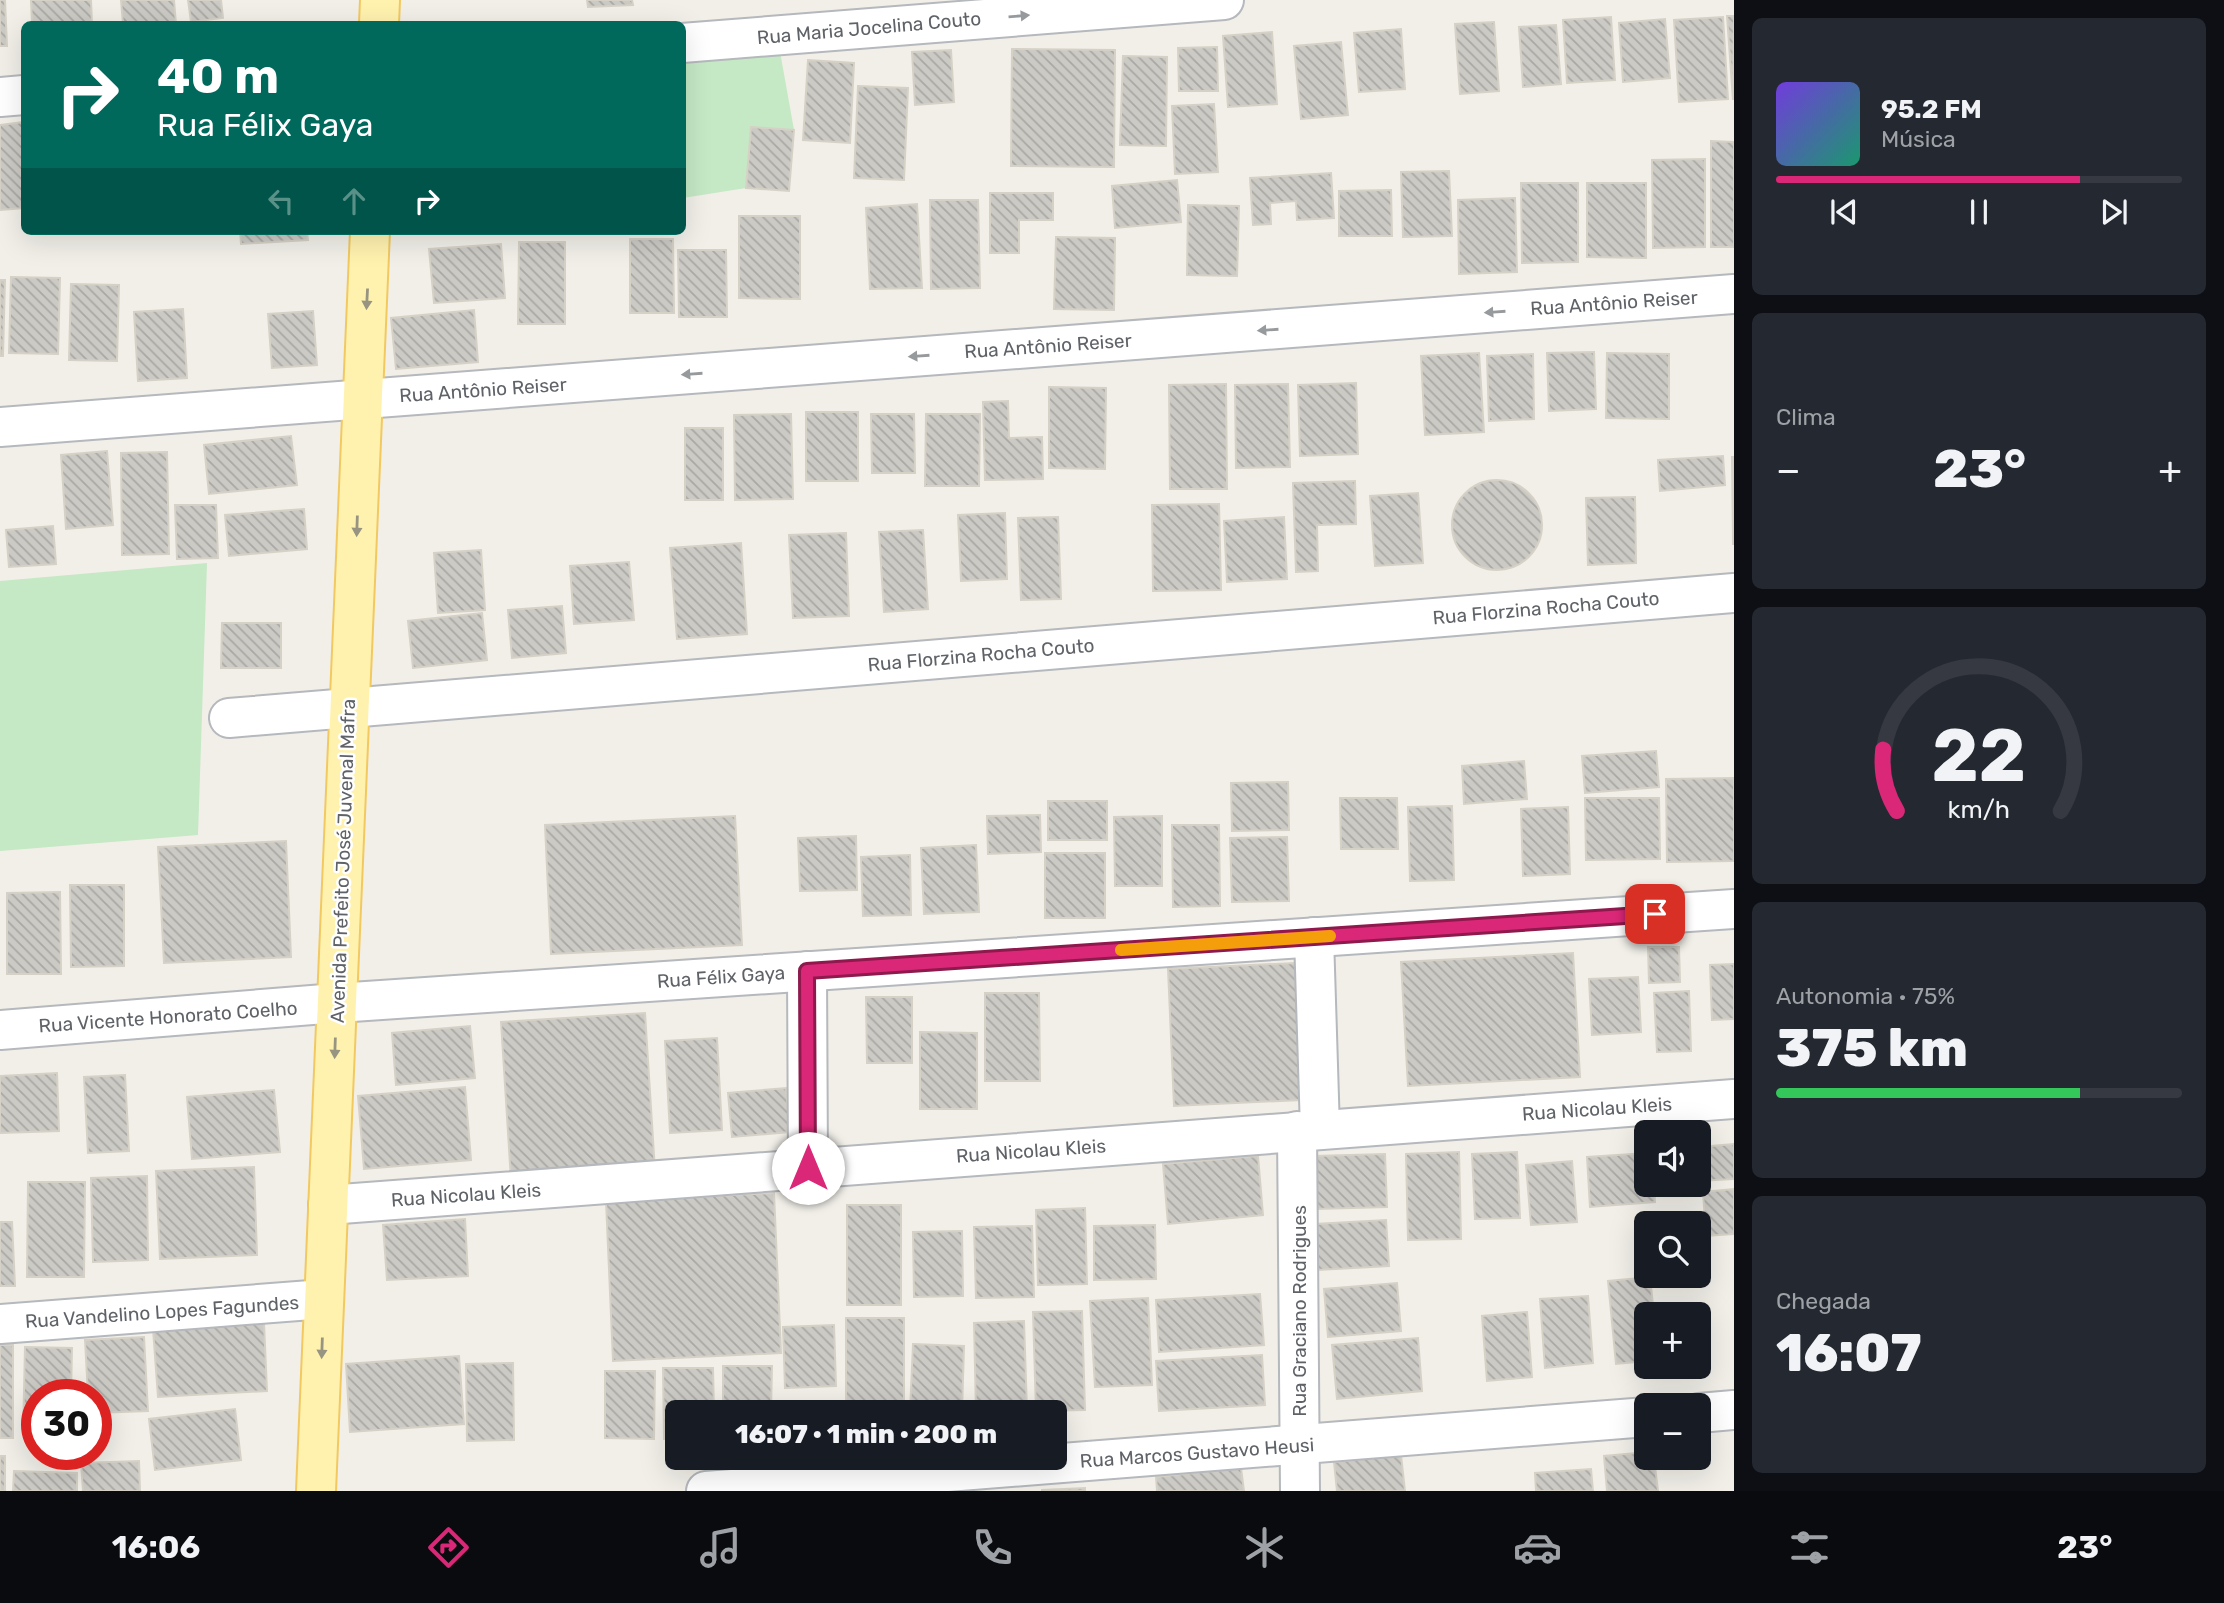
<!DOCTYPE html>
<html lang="pt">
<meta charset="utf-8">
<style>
:root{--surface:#171b24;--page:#242831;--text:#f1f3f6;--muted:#9ea1a6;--line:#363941;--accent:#db2777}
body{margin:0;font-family:Rubik,sans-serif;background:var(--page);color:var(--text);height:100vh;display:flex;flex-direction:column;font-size:26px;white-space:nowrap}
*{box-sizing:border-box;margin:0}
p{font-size:23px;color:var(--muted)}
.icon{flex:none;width:38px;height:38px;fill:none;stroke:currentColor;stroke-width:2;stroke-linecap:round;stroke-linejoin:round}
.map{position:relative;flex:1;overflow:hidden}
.sheet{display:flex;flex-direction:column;gap:18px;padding:18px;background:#0d0f14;width:490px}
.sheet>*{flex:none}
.top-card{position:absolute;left:21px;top:21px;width:665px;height:214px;border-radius:10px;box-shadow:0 7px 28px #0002;background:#00695c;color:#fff;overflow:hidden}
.tools{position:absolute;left:1634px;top:1120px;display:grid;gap:14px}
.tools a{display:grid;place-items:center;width:77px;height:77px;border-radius:10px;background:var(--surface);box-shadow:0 7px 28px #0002;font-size:35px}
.speed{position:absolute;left:21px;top:1379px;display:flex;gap:14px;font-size:35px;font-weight:700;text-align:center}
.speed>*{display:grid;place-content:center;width:91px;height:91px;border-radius:50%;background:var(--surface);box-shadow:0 7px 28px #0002;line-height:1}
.speed .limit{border:10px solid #d22;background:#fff;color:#111}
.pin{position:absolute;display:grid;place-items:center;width:60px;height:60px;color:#fff;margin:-30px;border-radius:14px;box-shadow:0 4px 10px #0006}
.me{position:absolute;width:77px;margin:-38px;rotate:0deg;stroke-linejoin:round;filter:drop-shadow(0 0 5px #0008)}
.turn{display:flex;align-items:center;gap:24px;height:147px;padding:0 21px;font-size:32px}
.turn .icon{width:91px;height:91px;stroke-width:2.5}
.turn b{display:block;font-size:49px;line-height:60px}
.lanes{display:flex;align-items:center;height:66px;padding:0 21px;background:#0003;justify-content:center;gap:35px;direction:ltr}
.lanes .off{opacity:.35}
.big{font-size:52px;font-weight:800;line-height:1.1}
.sheet .widget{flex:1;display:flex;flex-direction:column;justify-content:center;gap:10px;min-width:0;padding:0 24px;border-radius:10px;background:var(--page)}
.sheet .dial{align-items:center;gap:0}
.dial svg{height:182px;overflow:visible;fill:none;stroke:var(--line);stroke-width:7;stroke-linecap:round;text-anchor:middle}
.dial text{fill:var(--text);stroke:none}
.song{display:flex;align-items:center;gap:21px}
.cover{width:84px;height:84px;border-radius:10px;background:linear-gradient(135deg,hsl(260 70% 55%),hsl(160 70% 35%))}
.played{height:7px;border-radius:4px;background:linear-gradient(90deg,var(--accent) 75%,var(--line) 75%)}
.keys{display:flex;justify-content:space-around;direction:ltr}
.heat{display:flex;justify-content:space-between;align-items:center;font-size:38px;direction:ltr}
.charge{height:10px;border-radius:5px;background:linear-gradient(90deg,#34c759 75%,var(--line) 0)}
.trip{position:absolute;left:665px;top:1400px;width:402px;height:70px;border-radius:10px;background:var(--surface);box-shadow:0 7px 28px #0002;font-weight:800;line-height:70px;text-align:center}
.tab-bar{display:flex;height:112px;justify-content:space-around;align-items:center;background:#090b0e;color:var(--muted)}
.tab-bar .icon{width:49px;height:49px}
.tab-bar .on{color:var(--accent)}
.tab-bar b{font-size:32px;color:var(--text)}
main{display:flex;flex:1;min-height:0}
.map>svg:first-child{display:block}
.green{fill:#c5e8c5}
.building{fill:url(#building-back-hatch);stroke:#d6d1c6;stroke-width:2}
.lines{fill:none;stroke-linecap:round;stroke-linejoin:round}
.minor-casing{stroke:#b5b8bc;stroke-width:42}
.major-casing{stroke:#f2c960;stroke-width:42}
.minor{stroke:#fff;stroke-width:38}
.major{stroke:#fff2af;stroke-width:38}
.oneway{fill:#979a9d}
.oneway2{fill:#979581}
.route-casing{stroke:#8e194d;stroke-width:18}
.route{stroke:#db2777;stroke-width:12}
.slow{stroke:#f59e0b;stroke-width:12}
.labels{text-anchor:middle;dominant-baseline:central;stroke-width:5;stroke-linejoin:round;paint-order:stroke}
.street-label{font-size:19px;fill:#5f6368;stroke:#fff}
</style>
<main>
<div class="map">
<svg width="1734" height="1491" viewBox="0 0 1734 1491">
<defs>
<pattern id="building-back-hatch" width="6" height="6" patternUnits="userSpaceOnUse" patternTransform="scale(1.75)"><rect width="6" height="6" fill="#cccac5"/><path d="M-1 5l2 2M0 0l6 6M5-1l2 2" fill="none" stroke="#a9a8a4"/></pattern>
</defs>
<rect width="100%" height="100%" fill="#f1efe8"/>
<g class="green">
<path d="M779,46L794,130L751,127L746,188L683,198V53Z"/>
<path d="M207,563L198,835L0,851V581Z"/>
</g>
<g class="building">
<path d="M0,0H5L7,46H0Z"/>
<path d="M31,0H91L92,24H32Z"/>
<path d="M121,0H174L176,24H123Z"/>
<path d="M188,0H221L223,18L191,22Z"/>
<path d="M587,0H632L633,5L588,7Z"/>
<path d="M1727,16H1734L1733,100Z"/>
<path d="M1611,17L1615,80L1567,83L1563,20Z"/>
<path d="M1723,17L1728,99L1679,102L1674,20Z"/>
<path d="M1665,19L1670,78L1623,82L1619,23Z"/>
<path d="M1494,22L1499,91L1460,94L1455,24Z"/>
<path d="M1556,25L1561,84L1523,87L1519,27Z"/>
<path d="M1401,29L1405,89L1359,92L1354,33Z"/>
<path d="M1272,32L1277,104L1228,107L1223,36Z"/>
<path d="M1341,42L1348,115L1301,119L1294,46Z"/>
<path d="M1217,47L1218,91H1179L1178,48Z"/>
<path d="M1012,49L1115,50L1114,167L1011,166Z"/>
<path d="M951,50L954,102L915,105L912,52Z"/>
<path d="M1123,56L1167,57L1166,146L1120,145Z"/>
<path d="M808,60L854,63L850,143L803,140Z"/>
<path d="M858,86L908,88L904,180L854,178Z"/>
<path d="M1214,104L1218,172L1175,174L1172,106Z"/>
<path d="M24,122V208L0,210V125Z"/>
<path d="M751,127L794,130L789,191L746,188Z"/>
<path d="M1711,141L1734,142V247H1711Z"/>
<path d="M1705,159V247L1653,248L1652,160Z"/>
<path d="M1449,171L1452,236L1403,237L1401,172Z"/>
<path d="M1331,173L1334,218L1297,220L1296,201L1270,203L1271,224L1253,225L1250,178Z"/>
<path d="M1177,180L1181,222L1115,228L1112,186Z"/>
<path d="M1521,183H1578V262L1522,263Z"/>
<path d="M1587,183H1646V258L1587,257Z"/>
<path d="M1391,190L1392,236H1339V191Z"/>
<path d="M990,193H1053V220H1019V253H990Z"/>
<path d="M1515,198L1517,272L1459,274L1458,200Z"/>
<path d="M930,200H978L980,288L931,289Z"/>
<path d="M917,204L922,288L870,289L866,208Z"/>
<path d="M1188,205L1239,206L1237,276L1187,275Z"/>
<path d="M739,216H800V299L739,298Z"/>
<path d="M240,231H307L308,240L241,244Z"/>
<path d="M1056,237L1115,238L1114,310L1054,309Z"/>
<path d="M630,239H673L674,313H630Z"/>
<path d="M519,242H565V324H518Z"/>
<path d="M501,244L505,298L434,303L429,249Z"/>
<path d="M678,250H726L727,317H679Z"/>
<path d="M11,277L60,278L58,354L9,353Z"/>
<path d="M0,280H5L3,356H0Z"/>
<path d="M71,284L119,285L117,361L69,360Z"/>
<path d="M183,309L187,378L138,381L134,312Z"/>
<path d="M474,310L478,362L396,369L391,318Z"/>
<path d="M313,311L317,365L272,368L268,314Z"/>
<path d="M1594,352L1596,409L1549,411L1547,353Z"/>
<path d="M1479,353L1484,432L1425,435L1421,356Z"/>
<path d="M1607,353L1669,354V419L1606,418Z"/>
<path d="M1533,354L1534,419L1489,421L1487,356Z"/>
<path d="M1356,383L1358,454L1300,456L1298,385Z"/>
<path d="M1226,384L1227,489H1170L1169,385Z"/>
<path d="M1288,384L1290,467L1236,468L1235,385Z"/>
<path d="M1049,387L1106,388L1105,469L1049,468Z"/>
<path d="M1008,401L1009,438L1042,437L1043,479L985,480L983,402Z"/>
<rect x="806" y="412" width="52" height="69"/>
<path d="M791,414L793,499L735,500L734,415Z"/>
<path d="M871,414H914L915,473H872Z"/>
<path d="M926,414H980L979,486H925Z"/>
<rect x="685" y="428" width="38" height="72"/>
<path d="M291,436L297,485L209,494L204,445Z"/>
<path d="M107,451L113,525L66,529L61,455Z"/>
<path d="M167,452L169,554L122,555L121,453Z"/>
<path d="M1723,456L1725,485L1660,491L1658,460Z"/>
<path d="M1732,457H1734V544H1733Z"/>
<circle cx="1497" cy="525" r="45"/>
<path d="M1355,481L1356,524L1317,525L1318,571L1296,572L1293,483Z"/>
<path d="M1418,493L1423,563L1375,566L1370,496Z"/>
<path d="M1635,497L1636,563L1588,565L1586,498Z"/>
<path d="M1219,504L1221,590L1153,591L1152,505Z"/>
<path d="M175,505H216L218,558L177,559Z"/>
<path d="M304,509L307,549L229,556L225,515Z"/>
<path d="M1005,513L1007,579L961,581L958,515Z"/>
<path d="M1058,517L1061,599L1021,600L1018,518Z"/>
<path d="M1284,517L1287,579L1227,582L1224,521Z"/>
<path d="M53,526L56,564L9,567L6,530Z"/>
<path d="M923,530L928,609L884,612L879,532Z"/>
<path d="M846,533L849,616L793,618L789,535Z"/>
<path d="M741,543L747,634L677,639L670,548Z"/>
<path d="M481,550L485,610L438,613L434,553Z"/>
<path d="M629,562L634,620L574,624L570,566Z"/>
<path d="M562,606L566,653L512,658L508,610Z"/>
<path d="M482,613L487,660L413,668L408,621Z"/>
<path d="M222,623H281V668H221Z"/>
<path d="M1656,751L1659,787L1585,793L1582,756Z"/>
<path d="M1524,761L1527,799L1464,804L1462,766Z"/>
<path d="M1734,778V861L1667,862L1666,779Z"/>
<path d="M1288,782L1289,830L1232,831L1231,783Z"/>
<path d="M1340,798H1397L1398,849H1341Z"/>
<path d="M1585,798H1659L1660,859L1586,860Z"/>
<rect x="1048" y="801" width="59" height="39"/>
<path d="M1452,806L1454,880L1410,881L1408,807Z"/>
<path d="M1568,807L1570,874L1523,876L1521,809Z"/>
<path d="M1040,815L1041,852L988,854L987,816Z"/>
<path d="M735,816L742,945L551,954L545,825Z"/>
<path d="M1162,816V886H1115L1114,817Z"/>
<path d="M1172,825H1219L1220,906L1173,907Z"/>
<path d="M856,836L857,890L800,891L798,838Z"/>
<path d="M1287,837L1289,901L1232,902L1230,838Z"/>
<path d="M286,841L291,957L164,963L158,847Z"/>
<path d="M976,845L979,912L924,914L921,848Z"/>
<rect x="1045" y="853" width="60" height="65"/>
<path d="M910,855L911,915L863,916L861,857Z"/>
<path d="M70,885H124V966L71,967Z"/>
<path d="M60,892L61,974H7V893Z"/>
<path d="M1648,947H1679L1680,982L1649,983Z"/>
<path d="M1573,953L1580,1077L1408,1086L1401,962Z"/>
<path d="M1295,963L1301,1100L1174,1106L1168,969Z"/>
<path d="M1734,964V1019L1712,1020L1710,965Z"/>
<path d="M1638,977L1641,1032L1592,1035L1589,979Z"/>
<path d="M1689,991L1691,1051L1657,1052L1654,993Z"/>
<path d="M985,993H1039L1040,1081H985Z"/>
<path d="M866,997H912V1063H867Z"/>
<path d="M645,1013L655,1171L511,1180L501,1022Z"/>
<path d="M470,1026L475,1078L396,1085L392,1033Z"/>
<path d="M920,1032L977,1033V1109H920Z"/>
<path d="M717,1038L722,1130L670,1133L665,1041Z"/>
<path d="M57,1073L59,1131L0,1133V1076Z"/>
<path d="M125,1075L129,1151L88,1153L84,1077Z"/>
<path d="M465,1087L471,1160L364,1169L358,1096Z"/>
<path d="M786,1088L790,1132L732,1137L728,1093Z"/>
<path d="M274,1090L280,1152L192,1159L187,1097Z"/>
<path d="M1734,1144V1179L1699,1181V1147Z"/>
<path d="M1459,1152L1461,1239L1408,1240L1406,1154Z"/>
<path d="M1517,1152L1520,1218L1475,1219L1472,1154Z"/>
<path d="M1647,1153V1185H1654L1655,1202L1590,1207L1587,1157Z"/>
<path d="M1385,1154L1387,1207L1316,1209L1314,1156Z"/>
<path d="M1258,1156L1263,1215L1168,1224L1163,1164Z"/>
<path d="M1572,1161L1577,1222L1531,1225L1526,1165Z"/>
<path d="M254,1167L257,1255L160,1259L156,1171Z"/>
<path d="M147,1176L148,1260L93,1262L91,1178Z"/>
<path d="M28,1182H85L84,1277H27Z"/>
<path d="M1734,1189V1234L1706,1236L1703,1192Z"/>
<path d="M774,1193L781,1353L613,1361L606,1201Z"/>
<rect x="847" y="1205" width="54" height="100"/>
<path d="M1085,1208L1087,1284L1038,1285L1036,1210Z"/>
<path d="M465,1219L468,1276L387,1280L383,1225Z"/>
<path d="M1386,1220L1389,1266L1318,1270L1315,1224Z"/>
<path d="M0,1222H12L15,1286H0Z"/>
<path d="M1155,1225L1156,1279L1094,1280V1226Z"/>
<path d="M1032,1226L1034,1297L976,1298L974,1227Z"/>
<path d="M962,1231L963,1296L914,1297L913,1232Z"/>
<path d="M1650,1277L1654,1314H1647V1361L1616,1364L1608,1281Z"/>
<path d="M1397,1283L1401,1331L1328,1337L1324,1289Z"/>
<path d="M1260,1294L1264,1345L1159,1352L1156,1300Z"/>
<path d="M1588,1296L1593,1363L1545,1368L1540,1299Z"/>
<path d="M1148,1298L1152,1385L1095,1387L1090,1301Z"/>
<path d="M1082,1311L1085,1410L1036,1411L1033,1312Z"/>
<path d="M1527,1312L1532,1377L1487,1381L1482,1316Z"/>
<rect x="846" y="1318" width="58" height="94"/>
<path d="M1024,1321L1027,1411L976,1412L974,1323Z"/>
<path d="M264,1323L267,1391L158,1397L153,1329Z"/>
<path d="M834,1325L836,1386L785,1388L783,1327Z"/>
<path d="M144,1337L148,1411L96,1413V1395H88L85,1340Z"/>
<path d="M1418,1338L1422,1391L1337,1399L1332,1345Z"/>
<path d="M913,1344L964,1346L962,1412H910Z"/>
<rect x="0" y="1345" width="13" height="93"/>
<path d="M25,1347L72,1348L71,1395H37V1434H23Z"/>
<path d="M1262,1355L1265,1405L1159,1411L1156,1361Z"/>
<path d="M459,1356L464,1424L350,1432L346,1364Z"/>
<path d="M513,1363L514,1440L467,1441L466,1364Z"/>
<path d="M723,1366H772L771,1412H723Z"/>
<path d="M663,1368H713L714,1412H677V1439H664Z"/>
<path d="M605,1371H655L654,1439L605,1438Z"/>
<path d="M235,1409L241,1460L155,1470L149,1419Z"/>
<path d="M1647,1452V1458H1654L1658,1491H1607L1604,1456Z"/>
<path d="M1401,1455L1405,1491H1337L1334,1462Z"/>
<rect x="0" y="1456" width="5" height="35"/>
<path d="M139,1461L140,1491H83L81,1463Z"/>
<path d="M1241,1468L1244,1491H1157L1156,1477Z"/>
<path d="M1591,1469L1593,1491H1536L1535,1473Z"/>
<path d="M14,1471L77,1473V1491H13Z"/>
<path d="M1085,1488V1491H1042V1490Z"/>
</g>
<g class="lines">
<g class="minor-casing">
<g id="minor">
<path d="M682,43L1224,0"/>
<path d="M0,97L24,95"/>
<path d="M0,427L1734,294"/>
<path d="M229,718L1734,593"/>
<path d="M1314,937L1320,1130"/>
<path d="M807,971L808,1168"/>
<path d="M0,1030L337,1003L1734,909"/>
<path d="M1297,1131L1300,1491"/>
<path d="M328,1205L1734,1099"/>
<path d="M0,1324L324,1299"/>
<path d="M1699,1413L1734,1410"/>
<path d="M706,1491L1647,1417"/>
</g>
</g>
<g class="major-casing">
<g id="major">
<path d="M379,24L380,0"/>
<path d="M316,1491L370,231"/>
</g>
</g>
<use href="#minor" class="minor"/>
<use href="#major" class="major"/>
</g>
<defs><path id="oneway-solid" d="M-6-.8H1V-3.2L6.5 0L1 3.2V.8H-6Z" transform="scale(1.75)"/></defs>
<g class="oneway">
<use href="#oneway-solid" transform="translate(1019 16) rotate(-5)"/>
<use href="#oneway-solid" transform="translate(1495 312) rotate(176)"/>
<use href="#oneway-solid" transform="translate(1268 330) rotate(176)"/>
<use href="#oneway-solid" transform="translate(919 356) rotate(176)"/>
<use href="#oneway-solid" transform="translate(692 374) rotate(176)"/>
</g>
<g class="oneway2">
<use href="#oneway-solid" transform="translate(367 299) rotate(93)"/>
<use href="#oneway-solid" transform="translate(357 526) rotate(92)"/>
<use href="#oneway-solid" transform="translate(335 1048) rotate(92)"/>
<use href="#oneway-solid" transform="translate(322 1348) rotate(92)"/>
</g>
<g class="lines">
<g class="route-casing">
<path id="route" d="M808,1168L807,971L1655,914"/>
</g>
<use href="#route" class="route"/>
<path class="slow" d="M1121,950L1330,936"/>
</g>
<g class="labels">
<g class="street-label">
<text transform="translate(869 28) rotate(-5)">Rua Maria Jocelina Couto</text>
<text transform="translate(1614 303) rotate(-4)">Rua Antônio Reiser</text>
<text transform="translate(1048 346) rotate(-4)">Rua Antônio Reiser</text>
<text transform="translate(483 390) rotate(-4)">Rua Antônio Reiser</text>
<text transform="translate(1546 608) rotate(-5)">Rua Florzina Rocha Couto</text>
<text transform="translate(981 655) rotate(-5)">Rua Florzina Rocha Couto</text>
<text transform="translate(343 861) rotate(-88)">Avenida Prefeito José Juvenal Mafra</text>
<text transform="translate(721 977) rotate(-4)">Rua Félix Gaya</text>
<text transform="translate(168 1017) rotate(-4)">Rua Vicente Honorato Coelho</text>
<text transform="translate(1597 1109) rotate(-4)">Rua Nicolau Kleis</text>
<text transform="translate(1031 1151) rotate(-4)">Rua Nicolau Kleis</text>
<text transform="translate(466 1195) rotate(-4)">Rua Nicolau Kleis</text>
<text transform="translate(1299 1311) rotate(-90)">Rua Graciano Rodrigues</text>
<text transform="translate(162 1312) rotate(-4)">Rua Vandelino Lopes Fagundes</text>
<text transform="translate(1197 1453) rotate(-4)">Rua Marcos Gustavo Heusi</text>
</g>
</g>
</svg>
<div class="tools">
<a><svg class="icon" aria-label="sound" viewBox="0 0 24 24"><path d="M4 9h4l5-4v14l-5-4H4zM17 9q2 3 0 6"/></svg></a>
<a><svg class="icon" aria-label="search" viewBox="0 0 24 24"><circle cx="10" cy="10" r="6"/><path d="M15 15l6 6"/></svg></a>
<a>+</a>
<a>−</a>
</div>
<div class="speed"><div class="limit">30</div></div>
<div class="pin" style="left:1655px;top:914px;background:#d93025"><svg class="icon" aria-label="arrive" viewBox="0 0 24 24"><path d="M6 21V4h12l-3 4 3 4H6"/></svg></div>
<svg class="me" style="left:808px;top:1168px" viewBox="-20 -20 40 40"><circle r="19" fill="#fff"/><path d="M0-13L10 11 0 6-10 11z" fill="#db2777"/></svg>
<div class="trip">16:07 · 1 min · 200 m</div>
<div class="top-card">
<div class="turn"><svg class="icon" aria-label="right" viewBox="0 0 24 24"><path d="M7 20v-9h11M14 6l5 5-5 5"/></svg><div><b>40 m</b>Rua Félix Gaya</div></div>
<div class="lanes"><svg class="icon off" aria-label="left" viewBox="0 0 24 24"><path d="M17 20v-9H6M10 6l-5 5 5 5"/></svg><svg class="icon off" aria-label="ahead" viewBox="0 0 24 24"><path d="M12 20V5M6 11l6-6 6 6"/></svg><svg class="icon" aria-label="right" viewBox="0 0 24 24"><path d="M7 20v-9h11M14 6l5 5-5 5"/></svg></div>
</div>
</div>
<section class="sheet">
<div class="widget">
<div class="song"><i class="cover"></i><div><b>95.2 FM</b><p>Música</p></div></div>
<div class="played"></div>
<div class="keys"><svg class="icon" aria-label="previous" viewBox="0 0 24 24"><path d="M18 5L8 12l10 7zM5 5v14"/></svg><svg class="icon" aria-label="pause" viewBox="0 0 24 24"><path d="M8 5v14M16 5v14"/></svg><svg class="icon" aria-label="next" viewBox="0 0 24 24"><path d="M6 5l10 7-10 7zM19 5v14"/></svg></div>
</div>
<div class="widget"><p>Clima</p>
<div class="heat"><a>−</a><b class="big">23°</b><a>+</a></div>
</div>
<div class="widget dial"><svg viewBox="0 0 100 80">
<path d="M14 69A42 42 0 1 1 86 69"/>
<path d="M14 69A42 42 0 0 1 8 42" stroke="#db2777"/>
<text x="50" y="56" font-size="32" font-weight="700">22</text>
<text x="50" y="72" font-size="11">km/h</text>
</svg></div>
<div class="widget"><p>Autonomia · 75%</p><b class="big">375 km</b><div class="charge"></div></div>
<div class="widget"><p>Chegada</p><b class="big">16:07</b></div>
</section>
</main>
<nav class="tab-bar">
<b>16:06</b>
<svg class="icon on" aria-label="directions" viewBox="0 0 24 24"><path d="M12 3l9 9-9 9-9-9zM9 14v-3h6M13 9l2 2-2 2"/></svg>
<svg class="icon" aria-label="music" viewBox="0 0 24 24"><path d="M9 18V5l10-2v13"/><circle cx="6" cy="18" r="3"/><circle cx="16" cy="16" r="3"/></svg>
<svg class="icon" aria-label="phone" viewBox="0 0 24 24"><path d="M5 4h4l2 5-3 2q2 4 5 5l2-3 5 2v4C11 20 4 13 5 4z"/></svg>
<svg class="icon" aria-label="climate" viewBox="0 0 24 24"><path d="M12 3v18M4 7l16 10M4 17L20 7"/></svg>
<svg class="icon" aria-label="car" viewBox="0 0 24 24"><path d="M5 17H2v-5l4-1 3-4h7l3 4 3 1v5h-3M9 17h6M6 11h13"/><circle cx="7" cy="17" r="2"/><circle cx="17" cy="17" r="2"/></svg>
<svg class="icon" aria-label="filters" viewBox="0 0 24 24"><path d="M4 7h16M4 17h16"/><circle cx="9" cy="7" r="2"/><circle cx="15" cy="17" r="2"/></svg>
<b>23°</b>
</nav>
